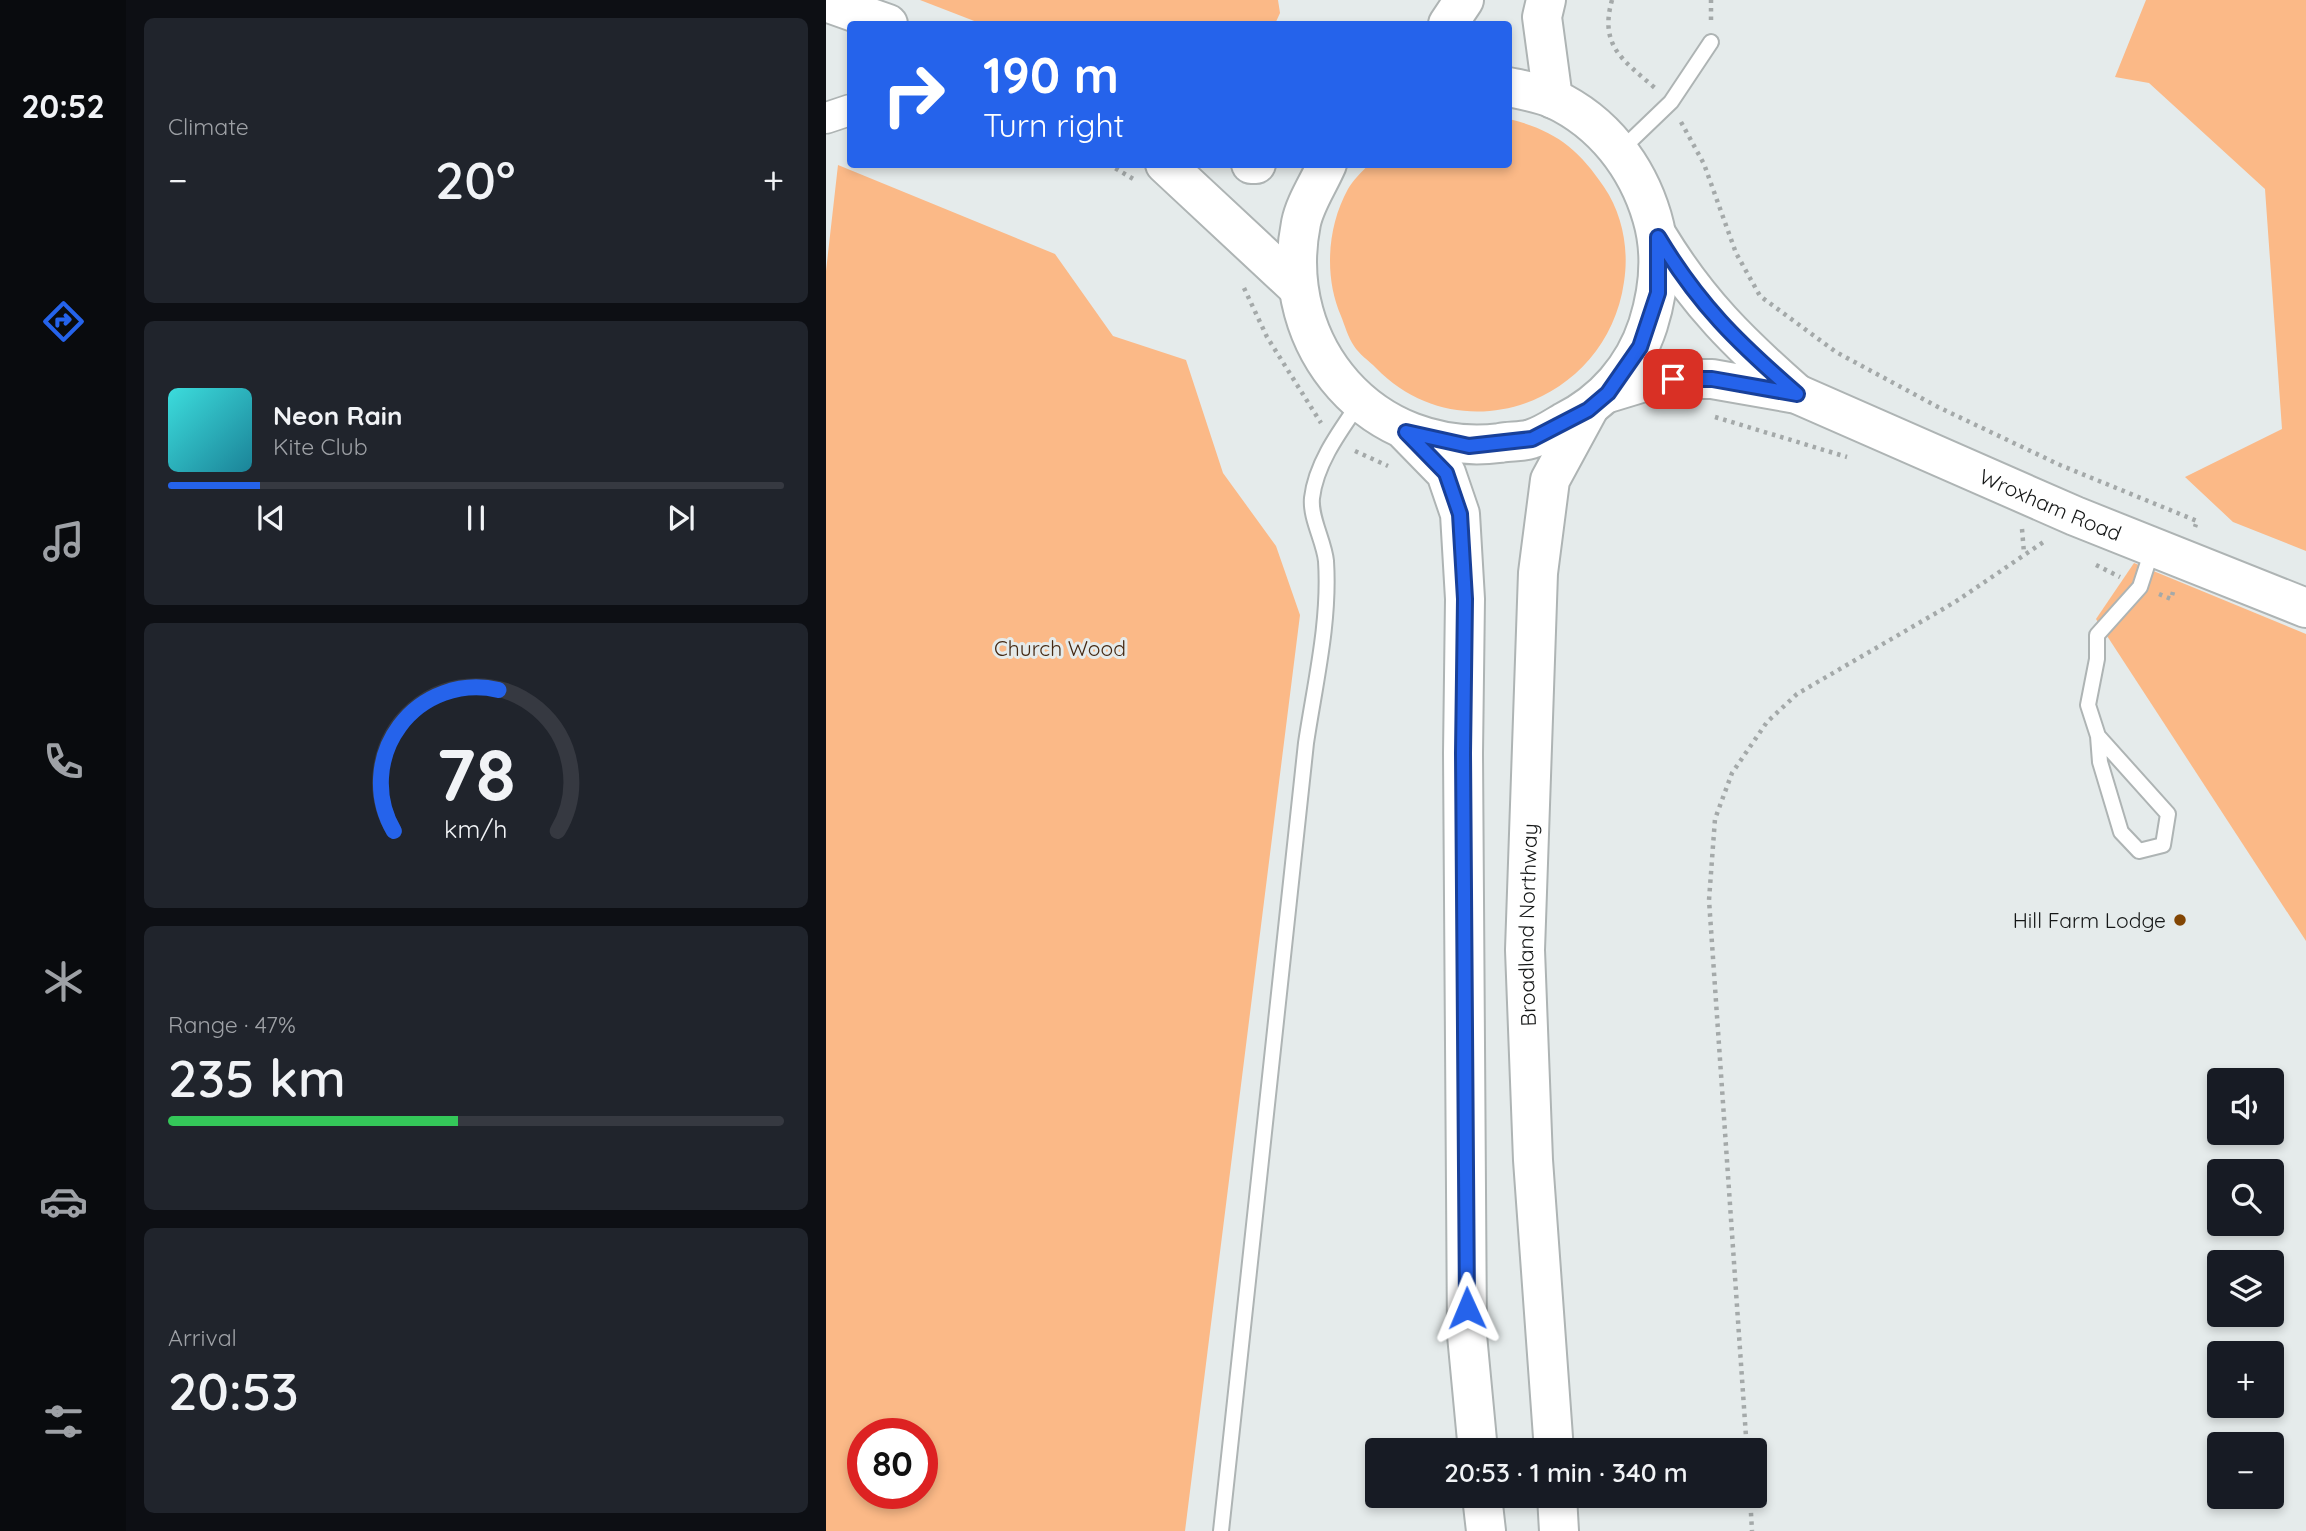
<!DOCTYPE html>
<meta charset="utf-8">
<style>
:root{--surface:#171b24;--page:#20242c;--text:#f1f3f6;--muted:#9ea1a6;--line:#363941;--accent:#2563eb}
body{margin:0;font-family:Quicksand,sans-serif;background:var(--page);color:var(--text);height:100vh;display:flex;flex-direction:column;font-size:26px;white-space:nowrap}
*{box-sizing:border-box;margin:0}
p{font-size:23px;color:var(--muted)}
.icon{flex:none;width:38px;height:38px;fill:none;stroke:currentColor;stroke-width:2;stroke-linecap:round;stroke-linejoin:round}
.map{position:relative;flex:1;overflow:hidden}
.drawer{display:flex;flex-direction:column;gap:18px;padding:18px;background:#0d0f14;width:700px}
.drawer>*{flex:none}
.top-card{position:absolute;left:21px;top:21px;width:665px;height:147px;border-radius:7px;box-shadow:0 4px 10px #0003;background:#2563eb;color:#fff;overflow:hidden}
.fabs{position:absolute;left:1381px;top:1068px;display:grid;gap:14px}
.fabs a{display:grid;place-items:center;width:77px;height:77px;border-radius:7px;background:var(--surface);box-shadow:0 4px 10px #0003;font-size:35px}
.speed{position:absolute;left:21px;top:1418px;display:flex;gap:14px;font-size:35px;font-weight:700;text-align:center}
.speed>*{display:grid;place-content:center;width:91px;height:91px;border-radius:50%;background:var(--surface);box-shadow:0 4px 10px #0003;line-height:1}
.speed .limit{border:10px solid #d22;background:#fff;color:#111}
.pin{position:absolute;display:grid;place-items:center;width:60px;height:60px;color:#fff;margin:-30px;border-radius:14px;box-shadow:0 4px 10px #0006}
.me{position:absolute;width:77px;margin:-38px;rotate:359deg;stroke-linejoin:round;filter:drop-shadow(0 0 5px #0008)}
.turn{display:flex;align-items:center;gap:24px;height:147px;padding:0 21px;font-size:32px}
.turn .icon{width:91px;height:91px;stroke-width:2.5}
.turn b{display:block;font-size:49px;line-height:60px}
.big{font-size:52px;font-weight:600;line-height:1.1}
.drawer .widget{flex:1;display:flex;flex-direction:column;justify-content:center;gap:10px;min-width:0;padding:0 24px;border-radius:10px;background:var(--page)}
.drawer .dial{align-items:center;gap:0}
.dial svg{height:182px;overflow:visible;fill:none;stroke:var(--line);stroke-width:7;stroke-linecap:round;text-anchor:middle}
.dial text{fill:var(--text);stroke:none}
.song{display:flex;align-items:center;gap:21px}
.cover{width:84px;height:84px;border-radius:10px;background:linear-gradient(135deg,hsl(180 70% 55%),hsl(190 70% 35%))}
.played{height:7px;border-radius:4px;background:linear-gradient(90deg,var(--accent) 15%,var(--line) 15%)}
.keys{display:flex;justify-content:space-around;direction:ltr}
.heat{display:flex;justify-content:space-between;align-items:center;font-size:38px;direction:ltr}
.charge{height:10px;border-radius:5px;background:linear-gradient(90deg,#34c759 47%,var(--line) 0)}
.trip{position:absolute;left:539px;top:1438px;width:402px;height:70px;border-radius:7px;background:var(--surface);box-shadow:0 4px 10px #0003;font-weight:600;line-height:70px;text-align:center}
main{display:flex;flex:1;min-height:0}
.tab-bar{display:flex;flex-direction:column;width:126px;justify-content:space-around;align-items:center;background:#090b0e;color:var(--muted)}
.tab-bar .icon{width:49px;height:49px}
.tab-bar .current{color:var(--accent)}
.tab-bar b{font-size:32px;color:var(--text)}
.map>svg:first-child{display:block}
.green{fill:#fbb987;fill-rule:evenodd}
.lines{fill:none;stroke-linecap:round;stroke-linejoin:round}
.lane-casing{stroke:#aeb4b4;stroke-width:18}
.street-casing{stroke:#aeb4b4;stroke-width:33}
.primary-casing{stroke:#aeb4b4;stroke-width:42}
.highway-casing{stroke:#aeb4b4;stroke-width:42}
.path{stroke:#a4a9a9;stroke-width:4.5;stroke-dasharray:3.5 5;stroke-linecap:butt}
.lane{stroke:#fff;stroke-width:14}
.street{stroke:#fff;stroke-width:30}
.primary{stroke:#fff;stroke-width:38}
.highway{stroke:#fff;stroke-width:38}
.route-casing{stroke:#184099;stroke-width:18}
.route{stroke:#2563eb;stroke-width:12}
.poi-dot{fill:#824503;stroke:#e5ebeb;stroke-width:2.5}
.labels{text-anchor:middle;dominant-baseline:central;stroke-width:6;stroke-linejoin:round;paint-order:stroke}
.street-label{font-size:21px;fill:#151717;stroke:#e5ebeb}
.park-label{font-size:21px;fill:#452913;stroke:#e5ebeb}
.poi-label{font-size:21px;fill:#151717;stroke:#e5ebeb;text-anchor:end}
</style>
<main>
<nav class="tab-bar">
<b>20:52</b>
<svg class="icon current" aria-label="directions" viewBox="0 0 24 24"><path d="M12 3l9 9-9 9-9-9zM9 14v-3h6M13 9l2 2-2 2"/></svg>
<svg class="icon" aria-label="music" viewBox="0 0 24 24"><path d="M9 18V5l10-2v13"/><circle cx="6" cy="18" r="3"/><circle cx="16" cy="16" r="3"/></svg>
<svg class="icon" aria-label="phone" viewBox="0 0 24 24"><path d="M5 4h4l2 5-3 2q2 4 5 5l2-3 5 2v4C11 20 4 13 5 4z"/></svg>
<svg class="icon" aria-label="climate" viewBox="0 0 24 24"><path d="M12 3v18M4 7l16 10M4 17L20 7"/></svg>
<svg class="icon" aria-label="car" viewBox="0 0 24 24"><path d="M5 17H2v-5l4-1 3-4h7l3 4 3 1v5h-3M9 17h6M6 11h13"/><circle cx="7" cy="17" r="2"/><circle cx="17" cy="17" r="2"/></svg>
<svg class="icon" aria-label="filters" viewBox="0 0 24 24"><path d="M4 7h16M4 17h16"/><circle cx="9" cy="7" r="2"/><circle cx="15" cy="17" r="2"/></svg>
</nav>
<section class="drawer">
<div class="widget"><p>Climate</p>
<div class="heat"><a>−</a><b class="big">20°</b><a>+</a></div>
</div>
<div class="widget">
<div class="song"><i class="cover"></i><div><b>Neon Rain</b><p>Kite Club</p></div></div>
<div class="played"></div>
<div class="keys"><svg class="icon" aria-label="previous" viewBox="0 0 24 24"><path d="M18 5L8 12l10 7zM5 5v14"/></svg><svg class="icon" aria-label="pause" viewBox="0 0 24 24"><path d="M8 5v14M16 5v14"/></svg><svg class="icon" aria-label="next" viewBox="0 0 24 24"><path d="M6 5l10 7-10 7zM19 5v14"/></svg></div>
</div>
<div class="widget dial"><svg viewBox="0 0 100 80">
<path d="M14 69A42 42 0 1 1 86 69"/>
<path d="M14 69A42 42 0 0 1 60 7" stroke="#2563eb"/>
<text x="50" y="56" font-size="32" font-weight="700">78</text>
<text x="50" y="72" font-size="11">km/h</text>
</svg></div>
<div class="widget"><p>Range · 47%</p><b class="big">235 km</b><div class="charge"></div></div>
<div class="widget"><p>Arrival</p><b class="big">20:53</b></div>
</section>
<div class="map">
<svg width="1480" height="1531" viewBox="0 0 1480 1531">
<rect width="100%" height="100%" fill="#e5ebeb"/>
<g class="green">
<path d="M94,0H452L454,13L449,24H156Z"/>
<path d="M1320,0H1480V551L1407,522L1359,477L1456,429L1439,189L1323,83L1289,77Z"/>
<path d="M683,119C728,130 752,148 778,187C797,215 803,250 798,282C781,402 636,456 550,368C543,361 533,354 528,346C522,337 519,326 515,316C498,277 501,227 522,189C527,180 536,172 542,165L682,164Z"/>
<path d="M12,165L229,254L287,336L360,360L397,473L450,546L474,615L359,1531H0V271ZM96,1433V1493H37V1433Z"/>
<path d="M1308,563L1480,634V941L1270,619Z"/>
</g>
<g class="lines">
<g class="lane-casing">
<g id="lane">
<path d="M795,150L845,102L885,42"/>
<path d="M1272,736L1342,814L1337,845L1313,851L1295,832L1274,762L1272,736L1262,705L1271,659V635L1314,587L1327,547"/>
<path d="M395,1531L480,743C489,683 504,622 500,561C498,541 484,518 486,498C490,463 514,431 534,402"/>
</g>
</g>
<g class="street-casing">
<path id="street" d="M0,118L24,110"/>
</g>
<g class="primary-casing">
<g id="primary">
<path d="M0,2L62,24"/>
<path d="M339,164L472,288"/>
<path d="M425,164H430"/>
<path d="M832,237C872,303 913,343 971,394"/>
<path id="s1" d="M782,393L828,379H886L971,394L1249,516L1480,608"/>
</g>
</g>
<g class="highway-casing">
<g id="highway">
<path d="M720,0L716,17L727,99"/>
<path d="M622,24L638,0"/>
<path d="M501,164C493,183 479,203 475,223C450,347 547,458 674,443C684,441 696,442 705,439C716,436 728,428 738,422C778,402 808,368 822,325C833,290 837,254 826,217C811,166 777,122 728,99C715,93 697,90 682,87"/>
<path d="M580,432L620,473L634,514L639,599L637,753L641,1335L652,1451"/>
<path id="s2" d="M728,1451L707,1160L699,950L712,573L724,480L762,410"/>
<path d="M656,1496L660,1531"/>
<path d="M731,1496L733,1531"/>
</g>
</g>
<g class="path">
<path d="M786,0C773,46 797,60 829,88"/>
<path d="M885,20V0"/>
<path d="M855,122L878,164L910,253L934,296L1010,352L1112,407L1234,465L1371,521L1369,527"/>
<path d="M282,164L309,180"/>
<path d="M418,288L441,337L495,423"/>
<path d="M889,417L1021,457"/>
<path d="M529,451L562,466"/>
<path d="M1196,529L1198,553"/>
<path d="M1270,565L1294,577"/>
<path d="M1333,594L1345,599L1347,592"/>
<path d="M921,1451L883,900L889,819L906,773L941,722L971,694L1129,602L1219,541"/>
<path d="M924,1496L926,1531"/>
</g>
<use href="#lane" class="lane"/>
<use href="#street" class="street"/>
<use href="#primary" class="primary"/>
<use href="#highway" class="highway"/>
</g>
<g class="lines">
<g class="route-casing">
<path id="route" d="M641,1308L637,753L639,599L634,514L620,473L580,432L643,446L706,439L762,410L782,393L814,347L832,293V237C873,305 911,342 971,394L886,379H847"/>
</g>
<use href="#route" class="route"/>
</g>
<circle class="poi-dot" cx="1354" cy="920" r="7"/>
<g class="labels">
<g class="street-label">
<text stroke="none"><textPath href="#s1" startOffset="469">Wroxham Road</textPath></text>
<text stroke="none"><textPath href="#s2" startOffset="527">Broadland Northway</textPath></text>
</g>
<g class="park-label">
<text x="234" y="648">Church Wood</text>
</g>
<g class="poi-label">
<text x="1340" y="920">Hill Farm Lodge</text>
</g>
</g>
</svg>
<div class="fabs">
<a><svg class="icon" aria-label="sound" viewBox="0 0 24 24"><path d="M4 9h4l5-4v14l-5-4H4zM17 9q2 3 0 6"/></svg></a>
<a><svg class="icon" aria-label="search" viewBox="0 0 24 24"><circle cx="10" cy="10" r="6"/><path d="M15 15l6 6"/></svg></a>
<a><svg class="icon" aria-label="layers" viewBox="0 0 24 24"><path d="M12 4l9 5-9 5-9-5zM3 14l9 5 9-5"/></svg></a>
<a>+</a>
<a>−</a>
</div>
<div class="speed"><div class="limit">80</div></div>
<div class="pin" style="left:847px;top:379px;background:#d93025"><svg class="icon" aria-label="arrive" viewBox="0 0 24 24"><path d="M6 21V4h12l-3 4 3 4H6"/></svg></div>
<svg class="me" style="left:641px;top:1308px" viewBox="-20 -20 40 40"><path d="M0-17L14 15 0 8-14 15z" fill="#2563eb" stroke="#fff" stroke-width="4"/></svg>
<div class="trip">20:53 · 1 min · 340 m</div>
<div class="top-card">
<div class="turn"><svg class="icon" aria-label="right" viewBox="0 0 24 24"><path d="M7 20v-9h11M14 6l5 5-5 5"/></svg><div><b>190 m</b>Turn right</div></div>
</div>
</div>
</main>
